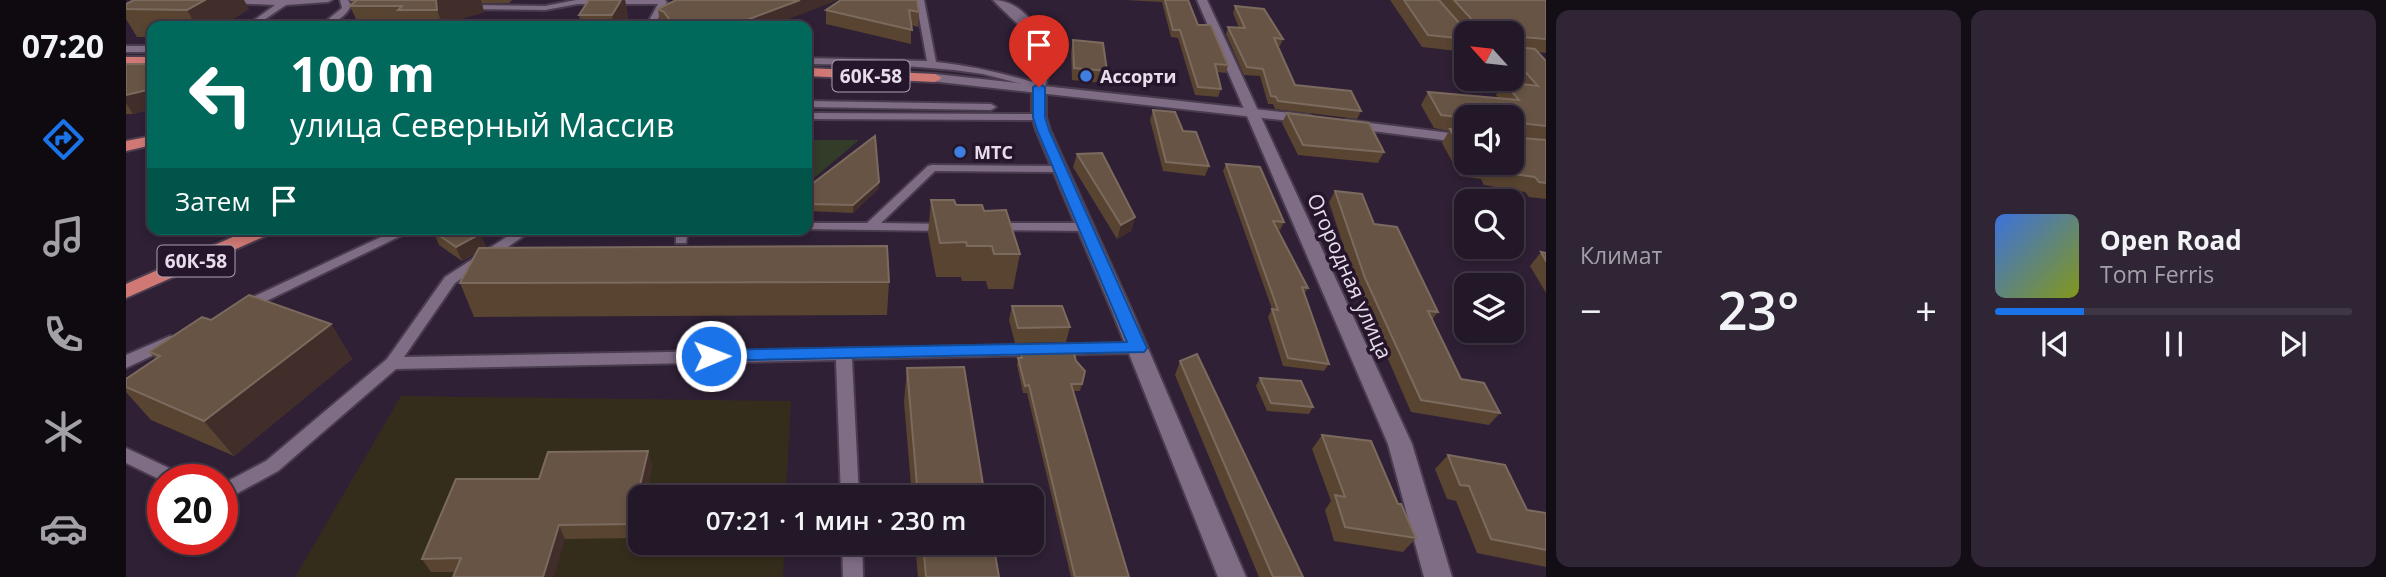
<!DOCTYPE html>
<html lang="ru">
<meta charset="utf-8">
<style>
:root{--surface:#231828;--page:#2f2534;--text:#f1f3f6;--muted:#a3a0a8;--line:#403745;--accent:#1a73e8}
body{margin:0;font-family:"Open Sans",sans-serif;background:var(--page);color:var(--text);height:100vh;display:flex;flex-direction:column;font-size:26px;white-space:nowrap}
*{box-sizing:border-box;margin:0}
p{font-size:23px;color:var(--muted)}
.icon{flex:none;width:38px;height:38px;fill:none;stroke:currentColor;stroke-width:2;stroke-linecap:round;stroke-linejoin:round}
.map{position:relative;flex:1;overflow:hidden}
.details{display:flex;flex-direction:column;gap:10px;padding:10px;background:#130d16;width:840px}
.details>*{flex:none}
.top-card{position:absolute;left:21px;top:21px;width:665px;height:214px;border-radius:14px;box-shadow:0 4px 10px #0003,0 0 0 2px var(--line);background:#00695c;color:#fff;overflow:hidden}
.needle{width:46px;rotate:297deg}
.tools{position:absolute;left:1328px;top:21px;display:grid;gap:14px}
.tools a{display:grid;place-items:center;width:70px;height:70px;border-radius:14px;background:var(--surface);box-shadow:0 4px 10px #0003,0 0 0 2px var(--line);font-size:35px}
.speed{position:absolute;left:21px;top:464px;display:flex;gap:14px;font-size:35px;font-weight:700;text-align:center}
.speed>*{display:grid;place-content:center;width:91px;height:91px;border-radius:50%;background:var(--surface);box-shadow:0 4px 10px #0003,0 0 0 2px var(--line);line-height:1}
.speed .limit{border:10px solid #d22;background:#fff;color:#111}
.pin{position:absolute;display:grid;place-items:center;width:60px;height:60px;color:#fff;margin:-72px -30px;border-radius:50% 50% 50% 0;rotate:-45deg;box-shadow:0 0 7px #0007}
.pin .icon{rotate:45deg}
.me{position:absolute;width:77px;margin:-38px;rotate:89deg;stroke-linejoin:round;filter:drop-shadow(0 0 5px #0008)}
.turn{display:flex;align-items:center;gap:24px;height:147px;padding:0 28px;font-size:32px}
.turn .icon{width:91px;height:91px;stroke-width:2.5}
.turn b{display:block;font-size:49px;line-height:60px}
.then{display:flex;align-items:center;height:66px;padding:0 28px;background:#0003;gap:14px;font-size:26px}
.big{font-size:52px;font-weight:600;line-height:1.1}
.details .tile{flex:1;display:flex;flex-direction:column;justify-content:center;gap:10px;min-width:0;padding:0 24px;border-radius:14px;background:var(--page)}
.song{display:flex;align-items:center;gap:21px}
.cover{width:84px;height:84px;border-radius:10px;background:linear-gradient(135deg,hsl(220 70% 55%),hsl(70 70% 35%))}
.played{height:7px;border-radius:4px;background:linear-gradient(90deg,var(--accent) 25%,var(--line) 25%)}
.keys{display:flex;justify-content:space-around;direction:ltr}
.heat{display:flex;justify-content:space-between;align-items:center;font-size:38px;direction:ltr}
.details .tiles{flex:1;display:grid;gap:10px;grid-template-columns:repeat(2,1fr)}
.trip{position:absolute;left:502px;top:485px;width:416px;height:70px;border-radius:14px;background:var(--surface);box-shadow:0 4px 10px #0003,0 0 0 2px var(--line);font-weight:600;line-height:70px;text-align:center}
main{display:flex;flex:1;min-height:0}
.tab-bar{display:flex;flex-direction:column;width:126px;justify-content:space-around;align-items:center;background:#0e0a10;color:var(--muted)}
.tab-bar .icon{width:49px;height:49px}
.tab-bar .on{color:var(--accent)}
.tab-bar b{font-size:32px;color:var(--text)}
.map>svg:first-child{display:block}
.education{fill:#352d1c}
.green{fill:#333c28}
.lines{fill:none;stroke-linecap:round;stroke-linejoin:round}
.service-casing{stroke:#493c4e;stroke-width:4}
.minor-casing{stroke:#493c4e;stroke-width:4}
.tertiary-casing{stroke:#493c4e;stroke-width:4}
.secondary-casing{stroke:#493c4e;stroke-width:4}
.trunk-casing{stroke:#493c4e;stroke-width:4}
.service{fill:#7f6d86;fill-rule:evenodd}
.minor{fill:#7f6d86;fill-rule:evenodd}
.tertiary{fill:#7f6d86;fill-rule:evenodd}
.secondary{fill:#7f6d86;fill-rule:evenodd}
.trunk{fill:#d07974;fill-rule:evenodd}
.wall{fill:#584430;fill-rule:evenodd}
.shaded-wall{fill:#412e2a}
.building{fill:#675444;stroke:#7b6a5e;stroke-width:2}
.route{fill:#1a73e8;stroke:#114b97;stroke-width:2}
.shop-dot{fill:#3f7fe0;stroke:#25162b;stroke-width:2.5}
.labels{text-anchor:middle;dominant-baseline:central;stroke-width:7;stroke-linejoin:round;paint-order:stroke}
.far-poi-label{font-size:18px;font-weight:bold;fill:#e7ddeb;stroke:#25162b;text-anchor:start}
.shield{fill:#25162b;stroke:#ada1b1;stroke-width:2}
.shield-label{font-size:19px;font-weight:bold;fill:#e7ddeb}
.street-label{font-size:21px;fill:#e7ddeb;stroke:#25162b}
</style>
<main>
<nav class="tab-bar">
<b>07:20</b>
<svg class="icon on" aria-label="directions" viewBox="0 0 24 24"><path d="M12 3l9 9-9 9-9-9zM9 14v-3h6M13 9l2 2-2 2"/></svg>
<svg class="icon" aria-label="music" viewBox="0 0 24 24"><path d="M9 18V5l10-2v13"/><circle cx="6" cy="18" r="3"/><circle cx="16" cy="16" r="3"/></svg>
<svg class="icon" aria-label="phone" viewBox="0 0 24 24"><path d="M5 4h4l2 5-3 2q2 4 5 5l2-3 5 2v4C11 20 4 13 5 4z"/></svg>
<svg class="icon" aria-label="climate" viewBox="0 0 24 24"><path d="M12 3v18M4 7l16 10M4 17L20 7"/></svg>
<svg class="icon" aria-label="car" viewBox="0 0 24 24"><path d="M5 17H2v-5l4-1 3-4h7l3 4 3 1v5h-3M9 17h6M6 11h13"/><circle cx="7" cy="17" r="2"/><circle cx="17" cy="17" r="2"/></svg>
</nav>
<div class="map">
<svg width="1420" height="577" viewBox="0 0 1420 577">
<rect width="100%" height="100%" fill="#2f2035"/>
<path class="education" d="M275,396L665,401L660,497H514V542L659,543L657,577H169Z"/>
<path class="green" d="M681,140H733L681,184Z"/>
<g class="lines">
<g class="service-casing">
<g id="service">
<path d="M76,0H206L202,2L160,5L129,26H120L149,5L80,2Z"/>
<path d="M214,0H222L225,5C221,16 206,26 194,26L216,8Z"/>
<path d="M325,0H333L340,5L419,6L450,0H539L541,2L528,26H520L532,4H452L419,10L340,9L329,7Z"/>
<path d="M790,0H798L810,62C847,66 881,74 916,85V89L857,74L828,70L769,65L681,64V58L801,61Z"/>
<rect x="0" y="46" width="26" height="6"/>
<path d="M681,101L865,104L870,107L865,110L681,107Z"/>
<path d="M681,113L913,114L918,117L913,120L681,119Z"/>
<path d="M806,165L934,166L940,169L934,172L809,171L755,223L823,224L825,227L823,230L819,231L676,229H681V223H741L802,166Z"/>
<path d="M868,223H960L966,227L960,231L864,230L862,227L864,224Z"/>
<path d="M272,229H289L124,309H114L112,306L114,303Z"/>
<path d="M393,229H408L329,283L278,357L1012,343L1017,344L1020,348L1017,352L1012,353L726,359L733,497H715L710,360L270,369L152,471L110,494L96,497V481H102L140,461L261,359L319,277Z"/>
<path d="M550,229H562L560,243H550Z"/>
<path d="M44,336L49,337L52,341L49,345L0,368V355Z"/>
<path d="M0,448L58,475L61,480L37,481L0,463Z"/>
<path d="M716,542H736L737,577H717Z"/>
</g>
</g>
<g class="minor-casing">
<g id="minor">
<path d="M867,0C906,0 932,55 918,90H908L906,87C911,28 903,38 867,0Z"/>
<path d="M1071,0H1081L1286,444L1326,577H1298L1262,444Z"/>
</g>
</g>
<g class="tertiary-casing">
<path id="tertiary" d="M913,83L920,87V117L924,130L1006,311L1120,577H1092L986,311L910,130L906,117V87Z"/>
</g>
<g class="secondary-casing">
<g id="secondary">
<path d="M809,74L1183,115L1190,119L1183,123L804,81V75Z"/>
<path d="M1220,120L1340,135V143L1215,127L1213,124Z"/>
</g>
</g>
<g class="trunk-casing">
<g id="trunk">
<rect x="0" y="57" width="26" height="8"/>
<path d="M681,68L809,74L816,78L809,82L681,76Z"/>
<path d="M26,136V145L0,151V141Z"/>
<path d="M125,229H149L146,233L0,298V284Z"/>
</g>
</g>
<use href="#service" class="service"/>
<use href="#minor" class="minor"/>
<use href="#tertiary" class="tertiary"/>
<use href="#secondary" class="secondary"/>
<use href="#trunk" class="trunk"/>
</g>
<g class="wall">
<path d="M225,0H386L383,3H356L358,12L318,24L319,26H233L224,6L226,4Z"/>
<path d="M463,0H499L503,23L501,26H455L453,15Z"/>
<path d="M550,0H711L644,26H540L534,24L532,9Z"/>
<path d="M791,0L793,12L792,27L785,25V44L700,24V10Z"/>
<path d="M999,0H1062L1072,25L1102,65L1100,73L1091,72L1095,89L1092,97L1069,95L1052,38L1045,37L1036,2Z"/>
<path d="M1264,0H1420V53L1412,52L1420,61V199L1403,197L1399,192L1358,185L1355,179L1334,176L1316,143L1323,131L1308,128L1295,105L1302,92L1372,98L1370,95L1378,82L1390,83L1386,79V33H1340V52L1296,47ZM1340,117H1386V163H1340Z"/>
<path d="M0,4L123,9L95,26H26V37H11L0,19Z"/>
<path d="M1109,6L1157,39L1154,46H1151L1169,85L1235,111L1231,119L1149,109L1147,104H1142L1134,76L1118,75L1100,34L1102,27L1113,28L1107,13Z"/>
<path d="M947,40L981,71L978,83L946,80L945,52Z"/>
<path d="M0,64H26V109L7,114H0Z"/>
<path d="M1027,110L1057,131L1083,166L1079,176L1037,171L1024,120Z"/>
<path d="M1161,113L1258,152L1252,163L1172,155L1156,123Z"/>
<path d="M951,154L1009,217L1005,231L991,239L947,167Z"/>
<path d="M1100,164L1158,222L1154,230L1151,229L1182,288L1178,294L1203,364L1198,371L1157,366L1142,317L1146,309L1097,171Z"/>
<path d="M753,182L752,189L727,213L682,211L681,204Z"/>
<path d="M1209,191L1248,224L1312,312L1306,320L1335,379L1374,413L1363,425L1285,412L1232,290L1203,202Z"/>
<path d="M805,200L858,211L894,254L887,289H862L860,281H836L835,277H810L802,234Z"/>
<path d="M307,231L354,234L360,247L359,248L763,282L761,315L348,317L334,283L351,253L336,261L313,245Z"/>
<path d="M1415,252L1420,253V293L1404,266Z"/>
<path d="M886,306L944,327L940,342L889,343L883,320Z"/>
<path d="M85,320L205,324L226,359L108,456L25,420L0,392V379L30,359L23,352Z"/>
<path d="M894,351L956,384L954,391H947L1003,577H945L901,393H897L891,365Z"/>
<path d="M1054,361L1177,577H1133L1049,375Z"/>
<path d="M781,368L859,497H786L778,402Z"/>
<path d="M1134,378L1187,407L1183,414L1141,411L1130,386Z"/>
<path d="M1196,435L1290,538L1277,552L1208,541L1199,510L1205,501L1186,449Z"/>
<path d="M522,451L526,466L519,497H514V517L510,538L439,539L329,572H305L296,559L413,479Z"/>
<path d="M1322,455L1401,510L1420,513V567L1351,553L1330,501L1321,499L1309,469Z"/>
<path d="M789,542H867L873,577H792Z"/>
</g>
<g class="shaded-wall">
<path d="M79,0H118L123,9L95,26H70L61,10Z"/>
<path d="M310,0H355L358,12L318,24L319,26H317L311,10Z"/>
<path d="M495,0H499L503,23L501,26H488L486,15Z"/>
<path d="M674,0H711L644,26H610V24Z"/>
<path d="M26,89V109L7,114L0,103V95Z"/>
<path d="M753,182L752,189L727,213V205Z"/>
<path d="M1009,217L1005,231L991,239L995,225Z"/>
<path d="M354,234L360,247L336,261L330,247Z"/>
<path d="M205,324L226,359L108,456L78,421Z"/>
<path d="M522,451L526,466L519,497H514V517L510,538L505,524Z"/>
<path d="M433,525L439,539L428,577H417Z"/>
</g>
<g class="building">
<path d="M8,0H79L61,10L0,9V4Z"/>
<path d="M224,0H310L311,10H272L276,6H224L231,0Z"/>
<path d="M463,0H495L486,15H453Z"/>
<path d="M550,0H674L610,24L600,23L595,26H548L538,12L532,9Z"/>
<path d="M715,0H791L793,12L783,10L786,30L700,10Z"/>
<path d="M1039,0H1062L1072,25H1085L1102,65L1089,64L1095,89L1072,87L1054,30H1047Z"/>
<path d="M1278,0H1313L1342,33H1340V39L1302,35Z"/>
<path d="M1328,0H1420V39L1394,37L1391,39L1392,47L1409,49L1420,61V126L1393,123L1395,138L1420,140V183L1413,182L1409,177L1368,171L1364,164L1352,163H1386V117L1340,118L1315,115L1302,92L1393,100L1378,82L1412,86L1386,57V33H1349V23Z"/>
<path d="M1109,6L1138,9L1157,39L1148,38L1169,85L1225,91L1235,111L1152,101L1150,97L1145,96L1137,69L1121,67L1102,27L1119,28Z"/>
<path d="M947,40L977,43L981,71L948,68Z"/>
<path d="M0,64H26V89L0,95Z"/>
<path d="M1027,110L1049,112L1057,131L1070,132L1083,166L1040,162Z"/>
<path d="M1161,113L1243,123L1258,152L1177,145Z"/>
<path d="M1324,129L1340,130V158Z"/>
<path d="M749,136L753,182L727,205L681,204L682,187Z"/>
<path d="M976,153L1009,217L995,225L951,154Z"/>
<path d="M1100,164L1134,167L1158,222L1147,221L1182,288L1176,287L1203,364L1162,358L1146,309L1152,310Z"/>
<path d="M1209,191L1236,194L1248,224L1271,227L1312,312L1302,311L1335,379L1358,383L1374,413L1295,400L1239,278Z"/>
<path d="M805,200H828L830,205H856L858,211L880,210L894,254H868L866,246H841L840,242L814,243Z"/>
<path d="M310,229H349L354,234L330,247L307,231Z"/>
<path d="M761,246L763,282L334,283L353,248Z"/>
<path d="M1415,252L1420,253V261Z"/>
<path d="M123,295L205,324L78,421L0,387V379L34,356L23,352L76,317L85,320Z"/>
<path d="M886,306H936L944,327L892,328Z"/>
<path d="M947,350L950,361L959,371L956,384H945L1003,577H949L903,385L899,386L892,358H896L894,351Z"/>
<path d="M1071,354L1177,577H1147L1054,361Z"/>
<path d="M838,367L859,497H792L781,368Z"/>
<path d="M1134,378L1175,381L1187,407L1145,403Z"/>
<path d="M1196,435L1245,441L1272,504H1275L1290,538L1219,527L1209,495L1219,497Z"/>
<path d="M522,451L505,524L433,525L417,577H327L335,558L296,559L330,479H413L422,452Z"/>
<path d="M1322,455L1379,465L1401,510L1420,513V550L1365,539L1343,486L1334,485Z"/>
<path d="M797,542H867L873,577H800Z"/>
</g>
<path class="route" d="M913,84L919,87V117L923,130L1021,348L1018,352L579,361L576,356L579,352L585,350L1001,342L911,130L907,117V87Z"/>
<g class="shop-dot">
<circle cx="960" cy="76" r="7"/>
<circle cx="834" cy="152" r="7"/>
</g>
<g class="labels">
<g class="far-poi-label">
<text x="974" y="76">Ассорти</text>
<text x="848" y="152">МТС</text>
</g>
<g class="shield">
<rect x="706.5" y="60.5" width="77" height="31" rx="5"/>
<rect x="31.5" y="245.5" width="77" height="31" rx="5"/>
</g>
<g class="shield-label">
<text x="745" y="76">60К-58</text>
<text x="70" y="261">60К-58</text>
</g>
<g class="street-label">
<text transform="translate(1224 276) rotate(66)">Огородная улица</text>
</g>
</g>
</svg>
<div class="tools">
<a><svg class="needle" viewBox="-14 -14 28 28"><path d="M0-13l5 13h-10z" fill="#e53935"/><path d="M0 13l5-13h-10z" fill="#a3a0a8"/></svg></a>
<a><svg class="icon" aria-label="sound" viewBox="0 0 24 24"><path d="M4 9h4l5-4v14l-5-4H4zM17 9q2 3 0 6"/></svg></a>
<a><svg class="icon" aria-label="search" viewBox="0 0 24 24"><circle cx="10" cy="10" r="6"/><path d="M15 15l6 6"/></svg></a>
<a><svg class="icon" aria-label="layers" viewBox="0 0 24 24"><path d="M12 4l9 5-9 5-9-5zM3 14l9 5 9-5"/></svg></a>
</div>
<div class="speed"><div class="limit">20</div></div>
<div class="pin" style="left:913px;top:87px;background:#d93025"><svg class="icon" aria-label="arrive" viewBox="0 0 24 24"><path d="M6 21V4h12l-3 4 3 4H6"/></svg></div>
<svg class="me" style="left:585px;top:356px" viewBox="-20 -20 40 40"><circle r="17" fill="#1a73e8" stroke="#fff" stroke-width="3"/><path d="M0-11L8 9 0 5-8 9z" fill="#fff"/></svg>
<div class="trip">07:21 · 1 мин · 230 m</div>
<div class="top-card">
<div class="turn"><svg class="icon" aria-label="left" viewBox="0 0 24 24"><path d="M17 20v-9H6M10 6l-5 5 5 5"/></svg><div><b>100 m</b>улица Северный Массив</div></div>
<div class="then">Затем<svg class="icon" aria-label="arrive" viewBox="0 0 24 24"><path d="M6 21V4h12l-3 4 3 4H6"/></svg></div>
</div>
</div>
<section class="details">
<div class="tiles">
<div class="tile"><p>Климат</p>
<div class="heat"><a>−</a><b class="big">23°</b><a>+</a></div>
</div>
<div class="tile">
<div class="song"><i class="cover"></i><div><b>Open Road</b><p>Tom Ferris</p></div></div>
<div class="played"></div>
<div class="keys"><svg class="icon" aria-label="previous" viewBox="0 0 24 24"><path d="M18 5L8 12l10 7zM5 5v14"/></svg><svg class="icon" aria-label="pause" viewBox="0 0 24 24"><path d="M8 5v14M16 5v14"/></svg><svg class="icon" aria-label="next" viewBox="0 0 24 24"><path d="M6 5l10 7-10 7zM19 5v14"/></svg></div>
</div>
</div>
</section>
</main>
